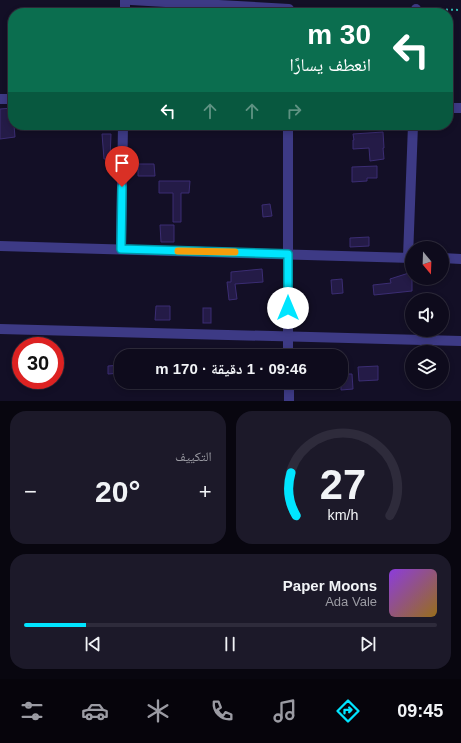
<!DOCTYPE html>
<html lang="ar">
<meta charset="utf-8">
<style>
:root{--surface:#0e0b1c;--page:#1c1929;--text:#f1f3f6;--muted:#9b9ba3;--line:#2e2b3b;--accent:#00e5ff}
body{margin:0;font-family:Arial,"Noto Naskh Arabic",sans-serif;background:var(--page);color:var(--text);direction:rtl;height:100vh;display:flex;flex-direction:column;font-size:15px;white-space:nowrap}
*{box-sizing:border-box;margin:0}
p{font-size:13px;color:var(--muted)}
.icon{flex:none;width:22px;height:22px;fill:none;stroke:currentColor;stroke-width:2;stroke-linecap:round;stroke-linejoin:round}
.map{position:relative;height:401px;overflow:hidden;direction:ltr}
.sheet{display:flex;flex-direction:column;gap:10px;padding:10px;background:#08060f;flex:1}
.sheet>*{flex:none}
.hud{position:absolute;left:8px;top:8px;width:445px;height:122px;border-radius:16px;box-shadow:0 2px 6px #0003,0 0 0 1px var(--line);direction:rtl;background:#0b6e4f;color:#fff;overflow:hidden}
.needle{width:26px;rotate:161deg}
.fabs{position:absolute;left:405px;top:241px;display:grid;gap:8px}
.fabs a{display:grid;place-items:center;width:44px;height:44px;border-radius:50%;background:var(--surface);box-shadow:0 2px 6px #0003,0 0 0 1px var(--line);font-size:20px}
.speed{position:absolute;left:12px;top:337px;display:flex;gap:8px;font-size:20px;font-weight:700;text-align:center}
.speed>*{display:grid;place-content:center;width:52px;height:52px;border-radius:50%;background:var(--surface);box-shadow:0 2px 6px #0003,0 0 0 1px var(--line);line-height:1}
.speed .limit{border:6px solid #d22;background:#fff;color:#111}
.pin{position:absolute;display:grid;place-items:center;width:34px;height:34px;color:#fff;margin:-41px -17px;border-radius:50% 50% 50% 0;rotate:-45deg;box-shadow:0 0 4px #0007}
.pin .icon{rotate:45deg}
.me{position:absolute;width:44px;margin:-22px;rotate:0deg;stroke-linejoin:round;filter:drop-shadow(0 0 3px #0008)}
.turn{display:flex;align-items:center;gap:14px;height:84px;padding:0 16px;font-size:18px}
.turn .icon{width:52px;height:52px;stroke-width:2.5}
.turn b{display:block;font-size:28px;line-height:34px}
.lanes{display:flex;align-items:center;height:38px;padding:0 16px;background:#0003;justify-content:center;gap:20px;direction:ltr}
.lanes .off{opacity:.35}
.big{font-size:30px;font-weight:800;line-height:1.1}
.sheet .widget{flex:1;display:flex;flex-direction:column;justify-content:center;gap:6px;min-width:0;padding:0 14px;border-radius:16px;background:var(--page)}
.sheet .dial{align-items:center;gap:0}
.dial svg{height:104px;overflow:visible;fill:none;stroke:var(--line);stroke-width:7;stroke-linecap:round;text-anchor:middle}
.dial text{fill:var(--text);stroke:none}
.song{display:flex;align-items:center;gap:12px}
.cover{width:48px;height:48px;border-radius:6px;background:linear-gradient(135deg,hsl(270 70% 55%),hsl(40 70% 35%))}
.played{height:4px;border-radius:2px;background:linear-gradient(90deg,var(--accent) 15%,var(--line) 15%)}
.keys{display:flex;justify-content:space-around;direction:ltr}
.heat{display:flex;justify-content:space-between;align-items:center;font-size:22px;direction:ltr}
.sheet .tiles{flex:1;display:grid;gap:10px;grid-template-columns:1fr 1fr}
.widget:last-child{grid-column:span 2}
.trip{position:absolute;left:114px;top:349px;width:234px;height:40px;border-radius:16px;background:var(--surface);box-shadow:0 2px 6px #0003,0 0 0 1px var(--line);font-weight:800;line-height:40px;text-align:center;direction:rtl}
.menu{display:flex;height:64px;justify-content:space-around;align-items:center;background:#06040b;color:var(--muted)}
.menu .icon{width:28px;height:28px}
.menu .active{color:var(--accent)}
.menu b{font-size:18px;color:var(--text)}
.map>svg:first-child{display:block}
.building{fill:#241b47;stroke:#3b2d73}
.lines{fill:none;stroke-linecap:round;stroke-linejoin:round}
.path{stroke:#2fb8b0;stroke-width:2;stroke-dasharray:2 3;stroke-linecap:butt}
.minor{stroke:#3d3a85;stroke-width:10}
.route-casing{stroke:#0095a6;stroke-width:10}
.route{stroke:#00e5ff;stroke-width:7}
.slow{stroke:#f59e0b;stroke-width:7}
</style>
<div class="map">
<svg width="461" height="401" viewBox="0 0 461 401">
<rect width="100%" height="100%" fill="#130f26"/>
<g class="building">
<path d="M13,108V125H14L15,137L0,139V109Z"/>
<path d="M383,132L384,148H383L384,159L370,161L369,148L353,149V140H354L353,134Z"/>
<path d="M102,134H111L110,159H104Z"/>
<path d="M138,164H154L155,176H138Z"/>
<path d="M377,166V178H367V181L352,182V167Z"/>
<path d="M159,181H190L189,193H181V222H173V193H159Z"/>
<path d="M270,204L272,216L263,217L262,205Z"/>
<path d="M160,225H174V242H161Z"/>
<path d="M369,237V246L350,247V238Z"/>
<path d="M262,269L263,282L235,284L237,299L229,300L227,282H231V272Z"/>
<path d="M412,272V291L374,295L373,285L391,283L390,279Z"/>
<path d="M342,279L343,293L332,294L331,280Z"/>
<path d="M156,306H170V320H155Z"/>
<rect x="203" y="308" width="8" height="15"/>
<path d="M121,365V373L108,374V366Z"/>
<path d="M378,366V380L359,381L358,367Z"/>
<path d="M341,374H352L353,389L341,390Z"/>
</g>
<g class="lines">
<g class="path">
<path d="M298,9H406"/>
<path d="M426,9L461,10"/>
</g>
<g class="minor">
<path d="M131,0L289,9"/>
<path d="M125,13V0"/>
<path d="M416,13V9"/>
<path d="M0,99H13"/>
<path d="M448,108H461"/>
<path d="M0,246L412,258"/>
<path d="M121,249L123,125"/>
<path d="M408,257L413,125"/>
<path d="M442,258L461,259"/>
<path d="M0,329L461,341"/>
<path d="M288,356V125"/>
<path d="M289,382V401"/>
</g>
</g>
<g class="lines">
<g class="route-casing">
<path id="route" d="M122,187L121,249L288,254V308"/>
</g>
<use href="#route" class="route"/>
<path class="slow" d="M178,251L235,252"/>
</g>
</svg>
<div class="fabs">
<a><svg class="needle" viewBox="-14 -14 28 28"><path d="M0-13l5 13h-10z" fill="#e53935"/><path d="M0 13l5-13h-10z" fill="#9b9ba3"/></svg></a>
<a><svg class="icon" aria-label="sound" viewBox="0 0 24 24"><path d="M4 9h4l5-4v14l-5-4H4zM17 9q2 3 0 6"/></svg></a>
<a><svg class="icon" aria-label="layers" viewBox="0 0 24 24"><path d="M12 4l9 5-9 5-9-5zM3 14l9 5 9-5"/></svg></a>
</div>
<div class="speed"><div class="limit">30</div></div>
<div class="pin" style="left:122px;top:187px;background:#d93025"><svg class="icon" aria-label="arrive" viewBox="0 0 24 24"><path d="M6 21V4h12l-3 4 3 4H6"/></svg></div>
<svg class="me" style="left:288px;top:308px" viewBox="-20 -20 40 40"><circle r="19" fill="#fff"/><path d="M0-13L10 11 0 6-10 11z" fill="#00e5ff"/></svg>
<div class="trip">09:46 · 1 دقيقة · 170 m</div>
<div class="hud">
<div class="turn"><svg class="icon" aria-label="left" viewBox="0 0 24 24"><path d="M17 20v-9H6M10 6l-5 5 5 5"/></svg><div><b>30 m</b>انعطف يسارًا</div></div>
<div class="lanes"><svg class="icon" aria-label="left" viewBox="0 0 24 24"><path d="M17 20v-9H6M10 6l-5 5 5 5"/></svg><svg class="icon off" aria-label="ahead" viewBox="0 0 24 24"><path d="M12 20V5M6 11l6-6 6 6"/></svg><svg class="icon off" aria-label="ahead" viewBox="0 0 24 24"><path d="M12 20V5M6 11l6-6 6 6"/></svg><svg class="icon off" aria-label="right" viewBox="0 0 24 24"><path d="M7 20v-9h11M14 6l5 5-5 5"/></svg></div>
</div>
</div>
<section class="sheet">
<div class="tiles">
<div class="widget dial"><svg viewBox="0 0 100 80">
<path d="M14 69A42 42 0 1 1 86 69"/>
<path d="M14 69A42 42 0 0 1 10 36" stroke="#00e5ff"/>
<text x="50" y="56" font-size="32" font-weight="700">27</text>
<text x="50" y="72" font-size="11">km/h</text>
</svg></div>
<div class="widget"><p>التكييف</p>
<div class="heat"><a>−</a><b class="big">20°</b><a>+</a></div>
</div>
<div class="widget">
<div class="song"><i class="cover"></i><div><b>Paper Moons</b><p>Ada Vale</p></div></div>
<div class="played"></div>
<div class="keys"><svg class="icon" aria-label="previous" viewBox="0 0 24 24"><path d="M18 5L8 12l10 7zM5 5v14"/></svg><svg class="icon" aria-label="pause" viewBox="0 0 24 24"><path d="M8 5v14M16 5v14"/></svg><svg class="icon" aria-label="next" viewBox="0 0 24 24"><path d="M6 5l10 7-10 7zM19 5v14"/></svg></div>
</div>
</div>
</section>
<nav class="menu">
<b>09:45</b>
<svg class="icon active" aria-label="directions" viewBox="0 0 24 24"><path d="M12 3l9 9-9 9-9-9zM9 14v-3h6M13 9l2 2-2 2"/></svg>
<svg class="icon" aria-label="music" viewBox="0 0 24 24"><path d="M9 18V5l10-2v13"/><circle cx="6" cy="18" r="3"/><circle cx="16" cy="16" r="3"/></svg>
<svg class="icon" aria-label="phone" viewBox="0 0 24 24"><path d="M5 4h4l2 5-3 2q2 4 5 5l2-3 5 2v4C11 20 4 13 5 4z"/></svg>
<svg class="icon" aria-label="climate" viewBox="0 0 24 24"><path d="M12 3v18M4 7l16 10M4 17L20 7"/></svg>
<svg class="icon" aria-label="car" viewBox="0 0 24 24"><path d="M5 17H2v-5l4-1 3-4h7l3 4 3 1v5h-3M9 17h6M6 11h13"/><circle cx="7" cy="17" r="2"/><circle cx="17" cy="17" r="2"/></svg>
<svg class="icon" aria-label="filters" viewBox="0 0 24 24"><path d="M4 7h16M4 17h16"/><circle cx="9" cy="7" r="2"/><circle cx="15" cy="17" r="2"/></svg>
</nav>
